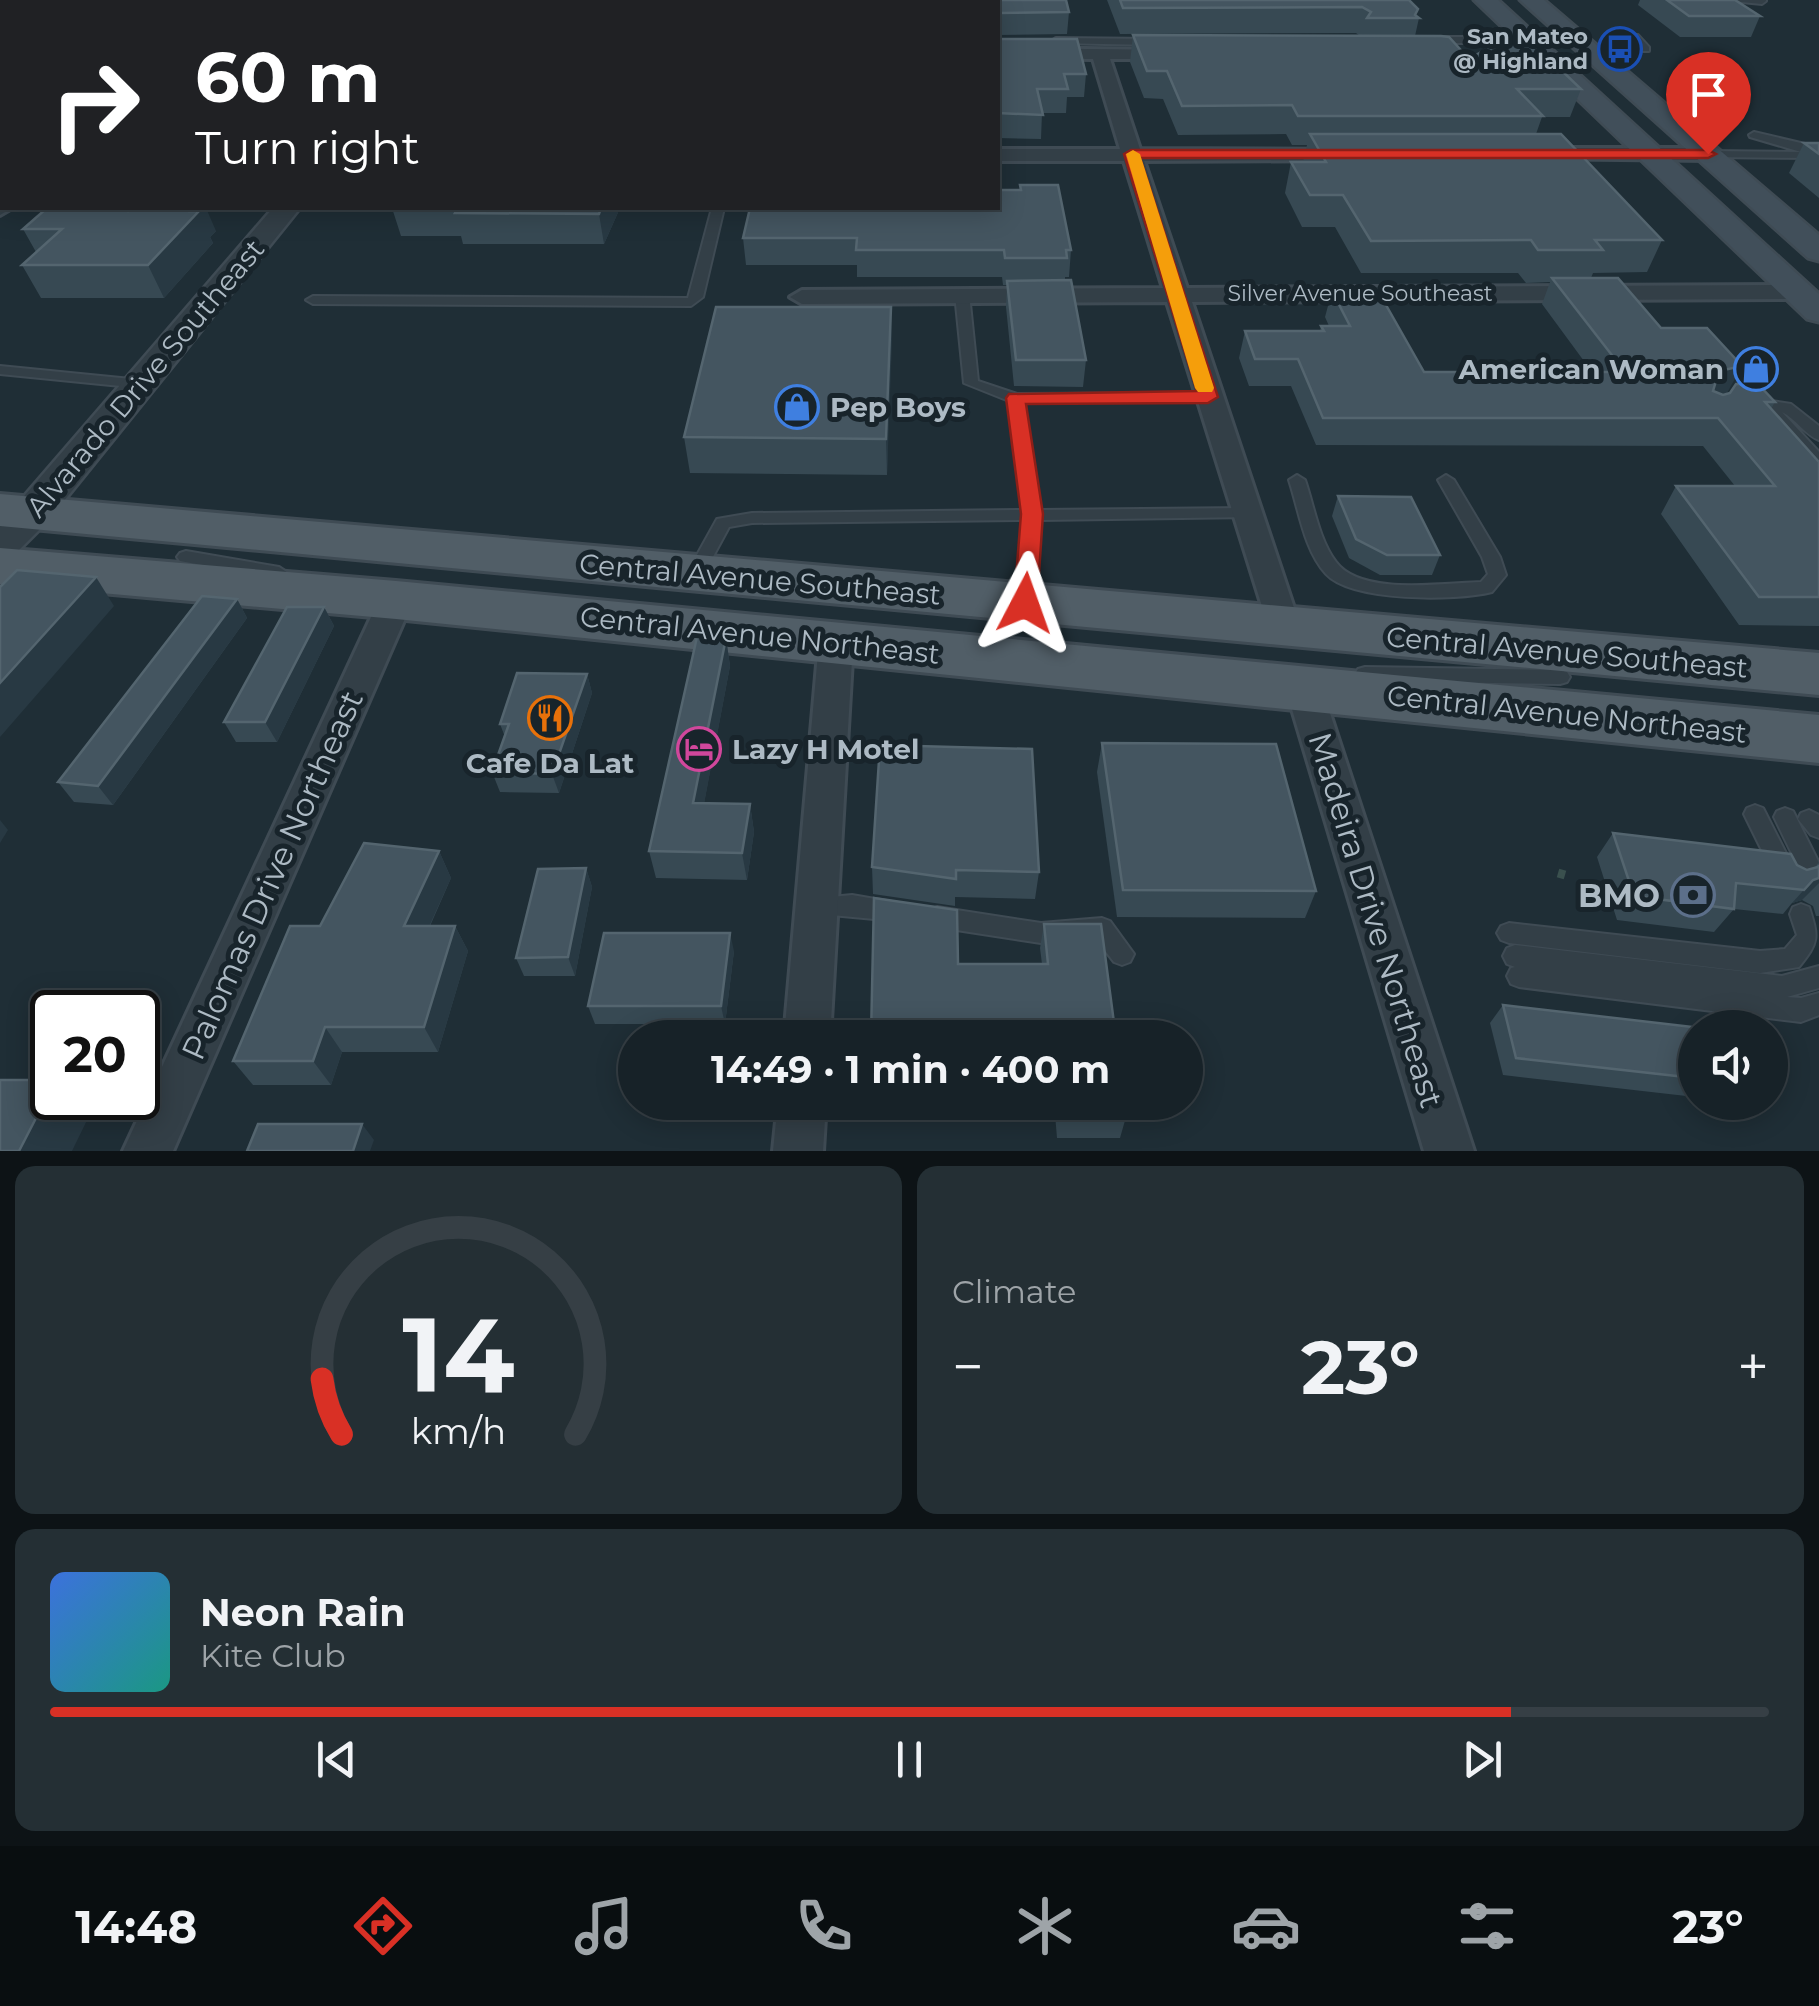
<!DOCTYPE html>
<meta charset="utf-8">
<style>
:root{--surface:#172228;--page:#242f34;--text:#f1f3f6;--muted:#9ea4a8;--line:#363f45;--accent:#d93025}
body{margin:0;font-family:Montserrat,sans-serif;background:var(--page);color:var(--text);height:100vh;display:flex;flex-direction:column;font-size:38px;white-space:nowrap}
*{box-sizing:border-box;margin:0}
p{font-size:32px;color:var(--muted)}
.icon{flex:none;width:55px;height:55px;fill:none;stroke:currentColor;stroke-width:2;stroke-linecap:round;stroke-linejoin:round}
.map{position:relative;height:1151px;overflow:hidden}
.details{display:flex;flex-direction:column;gap:15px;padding:15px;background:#0d1316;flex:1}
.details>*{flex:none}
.hud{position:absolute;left:0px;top:0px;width:1000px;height:210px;box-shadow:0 5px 25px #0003,0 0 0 2px var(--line);background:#202124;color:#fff;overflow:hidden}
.tools{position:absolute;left:1678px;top:1010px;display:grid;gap:20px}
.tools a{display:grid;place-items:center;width:110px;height:110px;border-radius:50%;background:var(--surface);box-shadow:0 5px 25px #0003,0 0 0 2px var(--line);font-size:50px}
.speed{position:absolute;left:30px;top:990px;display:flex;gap:20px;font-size:50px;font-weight:700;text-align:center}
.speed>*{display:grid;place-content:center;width:130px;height:130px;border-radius:50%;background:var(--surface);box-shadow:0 5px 25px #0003,0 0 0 2px var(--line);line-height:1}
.speed .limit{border:5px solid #111;border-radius:15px;background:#fff;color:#111}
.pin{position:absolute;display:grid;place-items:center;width:85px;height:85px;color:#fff;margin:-102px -42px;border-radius:50% 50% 50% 0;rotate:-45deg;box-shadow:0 0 10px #0007}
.pin .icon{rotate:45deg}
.me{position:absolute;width:110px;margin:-55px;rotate:4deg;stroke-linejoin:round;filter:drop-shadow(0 0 8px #0008)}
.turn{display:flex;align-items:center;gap:35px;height:210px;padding:0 30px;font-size:45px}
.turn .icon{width:130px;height:130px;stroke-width:2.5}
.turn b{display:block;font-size:70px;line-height:85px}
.big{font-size:75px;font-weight:700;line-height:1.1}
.details .card{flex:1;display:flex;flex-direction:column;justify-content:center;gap:15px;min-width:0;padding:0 35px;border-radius:20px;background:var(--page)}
.details .dial{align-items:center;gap:0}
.dial svg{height:260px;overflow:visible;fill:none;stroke:var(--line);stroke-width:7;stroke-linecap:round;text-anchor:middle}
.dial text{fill:var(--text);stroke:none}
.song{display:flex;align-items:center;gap:30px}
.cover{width:120px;height:120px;border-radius:15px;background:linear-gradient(135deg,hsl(220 70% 55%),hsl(170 70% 35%))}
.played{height:10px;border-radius:5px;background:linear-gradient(90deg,var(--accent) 85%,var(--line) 85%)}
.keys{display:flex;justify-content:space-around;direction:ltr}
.heat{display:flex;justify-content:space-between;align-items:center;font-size:55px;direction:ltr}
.details .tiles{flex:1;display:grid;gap:15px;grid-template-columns:1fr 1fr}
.card:last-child{grid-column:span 2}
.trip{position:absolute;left:618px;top:1020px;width:585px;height:100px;border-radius:50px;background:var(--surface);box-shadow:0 5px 25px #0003,0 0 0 2px var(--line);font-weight:700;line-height:100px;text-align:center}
.tab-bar{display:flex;height:160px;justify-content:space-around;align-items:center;background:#090e10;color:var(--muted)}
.tab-bar .icon{width:70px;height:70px}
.tab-bar .current{color:var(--accent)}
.tab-bar b{font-size:45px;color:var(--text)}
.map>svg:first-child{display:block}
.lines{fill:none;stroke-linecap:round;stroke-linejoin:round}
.service-casing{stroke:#3f4b54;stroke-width:4}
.minor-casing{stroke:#3f4b54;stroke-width:6}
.tertiary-casing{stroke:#3f4b54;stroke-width:5}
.secondary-casing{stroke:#3f4b54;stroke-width:5}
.primary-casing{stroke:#3f4b54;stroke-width:6}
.path{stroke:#3a504e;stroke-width:9;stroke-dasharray:10 10;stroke-linecap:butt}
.service{fill:#333f47;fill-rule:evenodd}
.minor{fill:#333f47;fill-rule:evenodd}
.tertiary{fill:#333f47;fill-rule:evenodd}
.secondary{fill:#414f5a;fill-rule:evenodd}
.primary{fill:#515e67;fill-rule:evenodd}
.wall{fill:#374953}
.shaded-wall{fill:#283943}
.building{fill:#445560;stroke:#54656f;stroke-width:2.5}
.route{fill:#d93025;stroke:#8d1f18;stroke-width:2.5}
.slow{fill:#f59e0b}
.labels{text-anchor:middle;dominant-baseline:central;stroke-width:10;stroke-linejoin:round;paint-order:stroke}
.far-poi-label{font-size:22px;font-weight:bold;fill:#adbac4;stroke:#18242b;text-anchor:end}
.far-street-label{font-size:22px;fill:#adbac4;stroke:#18242b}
.poi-label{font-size:28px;font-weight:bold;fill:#adbac4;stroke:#18242b;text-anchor:start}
.street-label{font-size:28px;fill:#adbac4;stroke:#18242b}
.near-street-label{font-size:32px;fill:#adbac4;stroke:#18242b}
.near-poi-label{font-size:32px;font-weight:bold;fill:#adbac4;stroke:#18242b;text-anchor:end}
</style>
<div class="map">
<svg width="1819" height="1151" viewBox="0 0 1819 1151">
<rect width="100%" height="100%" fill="#1f2e36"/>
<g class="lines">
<g class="service-casing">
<g id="service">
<path d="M1721,0H1766V1L1762,4Z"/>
<path d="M1481,30L1487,37L1475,43H1427L1422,40L1427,37H1474Z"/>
<path d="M1632,35H1638L1649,47V51H1643Z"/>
<path d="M1056,38L1155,39L1160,42L1155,45L1053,43L1051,41Z"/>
<rect x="0" y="127" width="2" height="6"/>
<path d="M1754,132L1805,144L1813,152H1819V158L1708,157L1703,154L1708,151L1801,152L1750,137L1749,135Z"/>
<rect x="0" y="148" width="2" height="8"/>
<path d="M712,208H724L703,297L691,306L313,304L306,300L313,296L688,298Z"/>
<path d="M962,290L969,294L978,381L1017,394L1208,393L1215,397L1208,401L1024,402L1039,510L1246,508L1252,509L1254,513L1252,517L1040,520L1034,603L1025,609L1016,603L1023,520L752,523L729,527L702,577H690L687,573L717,519L752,513L1023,510L1009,401L964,383L955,294Z"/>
<path d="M0,366L141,380L148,384L141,388L0,374Z"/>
<path d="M1759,399L1791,404L1819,426V440C1805,435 1796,419 1782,412L1819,452V467L1813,465L1775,420L1754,406L1752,403Z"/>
<path d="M1297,475L1305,480C1314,506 1319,540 1336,562C1361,596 1443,583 1481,582L1488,574L1482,557L1438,480L1446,475L1454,480L1500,557L1506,575L1492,592C1456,601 1352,602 1326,574C1304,550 1299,510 1289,480Z"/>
<path d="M186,551L279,567L288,573L279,579L180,561L177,557L180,553Z"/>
<path d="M1365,667L1560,670L1567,672L1570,677L1567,682L1560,684L1365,681L1358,679L1355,674L1358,669Z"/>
<path d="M1755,805L1763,808L1791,863L1794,870L1791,877L1783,880L1775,877L1744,814L1747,808Z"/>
<path d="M1785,808L1793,811L1819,863V893L1810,891L1774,817L1777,811Z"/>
<path d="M1809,810L1819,815V838L1811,835L1798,819L1801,813Z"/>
<path d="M852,895L904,904L907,911L904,918L896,921L810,913L807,906L810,899Z"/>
<path d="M1801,904L1809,907C1819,938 1819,942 1799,967L1760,973L1509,943L1501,940L1497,933L1501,926L1509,923L1760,951L1785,949L1797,935L1790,914L1793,907Z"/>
<path d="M937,907L1041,923L1102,918L1110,921L1134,954L1130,962L1122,965L1114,962L1096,939L1041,943L937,927L929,924L926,917L929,910Z"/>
<path d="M1515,945L1782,976L1819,966V988L1787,997L1801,998L1819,993V1015L1801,1022L1519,987L1511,984L1507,976L1511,968L1515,967L1507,964L1503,956L1507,948Z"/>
</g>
</g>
<g class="minor-casing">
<g id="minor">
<path d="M998,48L1181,50L1184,54L1175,59H1110L1140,149L1355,150V158L1348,160L1144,161L1187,288L1798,285L1810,292L1798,299L1192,302L1300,626L1295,635L1283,638L1271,635L1167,302L802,304L790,297L802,290L1163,288L1124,161H998V149H1120L1093,59L998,58Z"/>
<path d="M1537,148H1708L1718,154L1708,160L1530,158V150Z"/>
<path d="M0,200L2,208H12L0,215Z"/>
<path d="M396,588L408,592L413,600L173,1151H123L379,600L384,592Z"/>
<path d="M836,630L848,633L853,642L830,1038H784L819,642L824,633Z"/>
<path d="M1304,676L1317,679L1322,689L1474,1151H1424L1286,689L1291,679Z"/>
<path d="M778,1102H826L823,1151H773Z"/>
</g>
</g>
<g class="tertiary-casing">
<path id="tertiary" d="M273,208H300L47,522L14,555L0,559V524Z"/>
</g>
<g class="secondary-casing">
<g id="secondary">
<path d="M1474,0H1498L1819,294V322L1807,319Z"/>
<path d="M1520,0H1544L1819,235V261L1808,258Z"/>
</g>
</g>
<g class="primary-casing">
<g id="primary">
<path d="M0,494L1819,653V695L0,526Z"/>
<path d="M0,548L396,581L1819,715V763L396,619L0,584Z"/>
</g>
</g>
<path class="path" d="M1558,873L1565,875"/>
<use href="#service" class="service"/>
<use href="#minor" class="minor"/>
<use href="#tertiary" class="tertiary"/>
<use href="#secondary" class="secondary"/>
<use href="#primary" class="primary"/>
</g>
<g class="wall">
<path d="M256,0H636L635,2H252Z"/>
<path d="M1107,0H1409L1416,16L1419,18L1415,36L1469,59L1581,89L1570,117H1542L1536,134L1662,240L1647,272L1593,273L1591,278L1661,328L1727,393L1721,394L1775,402L1771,409L1819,462V626L1739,625L1661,514L1676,486H1735L1703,446L1316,445L1291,386H1249L1239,358L1245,331H1320L1321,326H1329L1325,317L1332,291L1424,372H1592L1542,304L1550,282L1526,283L1518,273H1361L1335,227H1302L1285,193L1291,162H1303L1307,145H1292L1286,134L1178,135L1163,99L1144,98L1130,62L1133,35L1360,36L1356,33L1120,34Z"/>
<path d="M1640,0H1735L1760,16L1751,37H1680L1638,5Z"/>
<path d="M998,2L1069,12L1067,34L998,35Z"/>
<path d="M998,38L1086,74L1084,97H1067L1066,113H1042L1041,139L998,138Z"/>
<path d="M1804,143H1819V198L1789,173Z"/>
<path d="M1020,185L1071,250L1069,277H1065V280L1086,360L1083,387L1014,386L1006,307L1007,285H1003L1002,277H857V265H746L743,238L998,208L1020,190Z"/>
<path d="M392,208H620L604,244H463L461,236H401Z"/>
<path d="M128,211L216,231L210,237L213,243L164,298H41L22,265L36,252L23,229Z"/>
<path d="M891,307L887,475L690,473L684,437Z"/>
<path d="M1338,496L1440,555L1432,575H1380L1349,558L1332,516Z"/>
<path d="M237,599L247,618L113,805L74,802L58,782Z"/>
<path d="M324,607L334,626L277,742H236L224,722Z"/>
<path d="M726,638L730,666L704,803L750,804L754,832L747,880L656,878L649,851Z"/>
<path d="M587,674L592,693L559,793L500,792L492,772L505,737L500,724Z"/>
<path d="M1102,743L1316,891L1305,918L1117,917L1097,772Z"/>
<path d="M1613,833L1797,865L1807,870L1814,868L1819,862V916H1816L1813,906L1802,900L1792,903L1783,914L1734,909L1714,932L1617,920L1597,857Z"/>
<path d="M439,851L451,878L430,926H455L468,951L438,1052H342L331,1085H253L233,1061L320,926Z"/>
<path d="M872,867L1039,872L1035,899L955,897V906L873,894Z"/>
<path d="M586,868L592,887L575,976H524L516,958Z"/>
<path d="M1044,924L1116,1038L958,964H1042L1040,948Z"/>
<path d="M734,951L725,1024H595L588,1006Z"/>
<path d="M1503,1005L1695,1028V1097L1503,1075L1490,1023Z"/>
<path d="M1054,1102H1124L1126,1117L1120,1138H1057Z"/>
</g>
<g class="shaded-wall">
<path d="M99,0H162L158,2H96Z"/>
<path d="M2,67V124L0,126V69Z"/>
<path d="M194,208H206L216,231L210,237L213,243L164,298L148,265Z"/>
<path d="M601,208H620L604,244L599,214Z"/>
<path d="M891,307L892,341L887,475L886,439Z"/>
<path d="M1742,366L1727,393L1705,398L1719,371Z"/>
<path d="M96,577L114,606L0,737V683Z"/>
<path d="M237,599L247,618L113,805L98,786Z"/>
<path d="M324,607L334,626L277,742L265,722Z"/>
<path d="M726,638L730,666L699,831L693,803Z"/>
<path d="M587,674L592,693L559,793L552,774Z"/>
<path d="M750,804L754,832L747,880L742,853Z"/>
<path d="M0,820L8,830L0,843Z"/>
<path d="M439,851L451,878L418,951L404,926Z"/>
<path d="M586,868L592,887L575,976L568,957Z"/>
<path d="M1819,878V883L1802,900L1792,903L1813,880Z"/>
<path d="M455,926L468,951L438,1052L424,1027Z"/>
<path d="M730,933L734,951L725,1024L721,1006Z"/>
<path d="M325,1027L342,1052L331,1085L313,1061Z"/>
<path d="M52,1087V1098H75L91,1112L72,1151H19Z"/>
<path d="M362,1124L374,1140L370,1151H353Z"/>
</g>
<g class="building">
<path d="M0,0H99L96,2H2V67L0,69Z"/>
<path d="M256,0H402L369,1L368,2H252Z"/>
<path d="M526,0H612L611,2H524Z"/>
<path d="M694,0H752L751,2H693Z"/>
<path d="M914,0H1066L1069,12L999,13L998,14V2H914Z"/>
<path d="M1120,0H1409L1418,9L1415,15L1419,18H1367L1371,12L1362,7L1123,8Z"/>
<path d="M1667,0H1735L1760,16H1689Z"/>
<path d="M1133,35L1441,36L1449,37L1469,59L1505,38L1536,46L1581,89H1517L1543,116H1298L1292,105L1182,106L1167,71H1147Z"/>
<path d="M998,38L999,39H1077L1086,74H1064L1068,89H1037L1043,115L998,113Z"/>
<path d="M1310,134H1561L1662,240H1595L1603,250H1538L1531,240L1371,241L1343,195H1310L1291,162H1326Z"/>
<path d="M1804,143H1819V154Z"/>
<path d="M1020,185H1058L1071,250H1066L1067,258H1005L1004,250H856L857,238H743L750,208H998V190H1021Z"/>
<path d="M47,208H123L128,211L132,208H194L191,211H199L148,265H22L62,229H23Z"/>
<path d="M458,208H601L599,214L455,213Z"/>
<path d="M1552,278H1618L1661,328H1707L1742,366L1719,371L1713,391L1723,395L1730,393L1736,384H1758L1775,402H1765L1819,462V597H1759L1676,486H1775L1718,418H1323L1298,359H1255L1245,331H1324L1321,326H1350L1332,291H1378L1424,372H1625Z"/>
<path d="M1071,280L1086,360H1016L1007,281Z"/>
<path d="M716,307H891L886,439L684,437Z"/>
<path d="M1338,496L1411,497L1440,555H1387L1356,539Z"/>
<path d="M17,570L96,577L0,683V587Z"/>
<path d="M202,596L237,599L98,786L58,782Z"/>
<path d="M287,607H324L265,722H224Z"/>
<path d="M697,637L726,638L693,803L750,804L742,853L649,851Z"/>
<path d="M517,673L587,674L552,774L492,772L509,724H500Z"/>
<path d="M1102,743L1276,744L1316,891L1123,890Z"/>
<path d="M880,745L1032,749L1039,872L956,870V879L872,867Z"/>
<path d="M1613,833L1791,854L1797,865L1807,870L1818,867L1819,865V878L1813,880L1804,890L1736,883L1734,909L1634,896Z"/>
<path d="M364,843L439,851L404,926H455L424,1027H325L313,1061H233L290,926H320Z"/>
<path d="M586,868L568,957L516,958L538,869Z"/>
<path d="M874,898L957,910L958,964H1048L1044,924H1101L1116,1038L871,1037Z"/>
<path d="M604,933H730L721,1006H588Z"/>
<path d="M1503,1005L1701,1028H1695V1078L1516,1058Z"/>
<path d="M0,1080H52V1087L19,1151H0Z"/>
<path d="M1060,1102H1124L1126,1117H1062Z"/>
<path d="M258,1124H362L353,1151H247Z"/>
</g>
<path class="route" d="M1131,150H1708L1716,154L1708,158H1140L1218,397L1208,403L1026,404L1043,514L1037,603L1025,611L1014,603L1021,514L1006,398L1009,394L1197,391L1124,154Z"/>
<path class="slow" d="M1133,150L1140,154L1214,388L1212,392H1198L1195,388L1126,154Z"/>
<defs>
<g id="bus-ring" transform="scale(2.25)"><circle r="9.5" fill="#18242b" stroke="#1a4fb4" stroke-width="1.5"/><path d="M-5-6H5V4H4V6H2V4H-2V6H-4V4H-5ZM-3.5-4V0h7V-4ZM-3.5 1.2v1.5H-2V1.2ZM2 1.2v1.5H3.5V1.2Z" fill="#1a4fb4"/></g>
<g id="shop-ring" transform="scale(2.25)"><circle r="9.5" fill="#18242b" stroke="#3f7fe0" stroke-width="1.5"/><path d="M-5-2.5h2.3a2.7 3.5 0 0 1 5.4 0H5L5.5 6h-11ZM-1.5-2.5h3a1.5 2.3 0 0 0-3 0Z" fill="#3f7fe0"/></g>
<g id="restaurant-ring" transform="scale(2.25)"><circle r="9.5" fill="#18242b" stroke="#e8710a" stroke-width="1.5"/><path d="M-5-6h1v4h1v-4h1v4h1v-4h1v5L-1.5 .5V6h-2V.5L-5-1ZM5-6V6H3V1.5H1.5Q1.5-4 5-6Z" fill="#e8710a"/></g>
<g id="hotel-ring" transform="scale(2.25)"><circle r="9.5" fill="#18242b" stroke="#d1479c" stroke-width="1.5"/><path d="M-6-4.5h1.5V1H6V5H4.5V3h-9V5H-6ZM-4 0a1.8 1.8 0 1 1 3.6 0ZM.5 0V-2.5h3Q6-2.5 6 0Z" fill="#d1479c"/></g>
<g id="bank-ring" transform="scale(2.25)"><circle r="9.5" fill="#18242b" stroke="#5c6f8a" stroke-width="1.5"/><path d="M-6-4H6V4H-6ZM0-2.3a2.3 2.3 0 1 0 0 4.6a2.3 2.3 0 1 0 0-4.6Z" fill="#5c6f8a"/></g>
</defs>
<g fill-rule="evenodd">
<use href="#bus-ring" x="1620" y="49"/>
<use href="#shop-ring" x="1756" y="369"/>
<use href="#shop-ring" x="797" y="407"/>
<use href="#restaurant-ring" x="550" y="718"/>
<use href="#hotel-ring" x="699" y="749"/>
<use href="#bank-ring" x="1693" y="895"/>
</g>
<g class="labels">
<g class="far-poi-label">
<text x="1588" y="36">San Mateo<tspan x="1588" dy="25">@ Highland</tspan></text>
</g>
<g class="far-street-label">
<text x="1360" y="293">Silver Avenue Southeast</text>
</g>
<g class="poi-label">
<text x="1724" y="369" text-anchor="end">American Woman</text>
<text x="830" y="407">Pep Boys</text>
<text x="732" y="749">Lazy H Motel</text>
<text x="550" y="763" text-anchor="middle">Cafe Da Lat</text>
</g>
<g class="street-label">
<text transform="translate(145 378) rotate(-50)">Alvarado Drive Southeast</text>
<text transform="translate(760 579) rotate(5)">Central Avenue Southeast</text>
<text transform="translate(760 635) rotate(6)">Central Avenue Northeast</text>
<text transform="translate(1567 652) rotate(5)">Central Avenue Southeast</text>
<text transform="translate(1567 714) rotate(6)">Central Avenue Northeast</text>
</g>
<g class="near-street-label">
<text transform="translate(272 875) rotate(-66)">Palomas Drive Northeast</text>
<text transform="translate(1376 920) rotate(73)">Madeira Drive Northeast</text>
</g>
<g class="near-poi-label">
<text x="1660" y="895">BMO</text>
</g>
</g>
</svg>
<div class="tools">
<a><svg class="icon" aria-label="sound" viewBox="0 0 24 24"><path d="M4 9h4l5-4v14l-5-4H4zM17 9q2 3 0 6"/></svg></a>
</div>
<div class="speed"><div class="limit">20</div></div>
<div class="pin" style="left:1708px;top:154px;background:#d93025"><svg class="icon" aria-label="arrive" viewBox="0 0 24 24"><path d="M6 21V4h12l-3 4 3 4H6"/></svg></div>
<svg class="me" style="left:1025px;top:603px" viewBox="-20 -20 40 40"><path d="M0-17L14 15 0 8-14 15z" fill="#d93025" stroke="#fff" stroke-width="4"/></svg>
<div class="trip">14:49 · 1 min · 400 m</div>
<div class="hud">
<div class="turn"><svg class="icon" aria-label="right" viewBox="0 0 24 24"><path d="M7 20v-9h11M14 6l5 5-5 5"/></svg><div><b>60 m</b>Turn right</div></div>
</div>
</div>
<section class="details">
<div class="tiles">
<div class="card dial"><svg viewBox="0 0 100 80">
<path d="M14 69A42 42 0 1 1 86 69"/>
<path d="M14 69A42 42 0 0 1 8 52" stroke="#d93025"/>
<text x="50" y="56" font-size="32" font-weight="700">14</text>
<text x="50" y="72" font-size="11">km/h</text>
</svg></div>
<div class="card"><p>Climate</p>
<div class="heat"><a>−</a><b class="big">23°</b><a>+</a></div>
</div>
<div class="card">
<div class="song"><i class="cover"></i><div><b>Neon Rain</b><p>Kite Club</p></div></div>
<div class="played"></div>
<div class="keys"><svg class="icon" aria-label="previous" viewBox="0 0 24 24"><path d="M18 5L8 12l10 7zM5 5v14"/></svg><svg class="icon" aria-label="pause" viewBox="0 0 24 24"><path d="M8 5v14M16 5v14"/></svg><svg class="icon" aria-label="next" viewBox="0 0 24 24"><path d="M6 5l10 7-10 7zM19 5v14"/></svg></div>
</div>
</div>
</section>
<nav class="tab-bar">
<b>14:48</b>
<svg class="icon current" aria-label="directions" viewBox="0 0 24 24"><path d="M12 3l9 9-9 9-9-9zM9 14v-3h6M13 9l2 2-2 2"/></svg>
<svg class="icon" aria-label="music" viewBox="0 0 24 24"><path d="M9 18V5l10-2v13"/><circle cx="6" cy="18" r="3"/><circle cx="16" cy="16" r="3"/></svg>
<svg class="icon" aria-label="phone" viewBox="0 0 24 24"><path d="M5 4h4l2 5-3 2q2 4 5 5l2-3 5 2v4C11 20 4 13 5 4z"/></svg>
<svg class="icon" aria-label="climate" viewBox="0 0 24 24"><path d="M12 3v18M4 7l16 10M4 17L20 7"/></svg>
<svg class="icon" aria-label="car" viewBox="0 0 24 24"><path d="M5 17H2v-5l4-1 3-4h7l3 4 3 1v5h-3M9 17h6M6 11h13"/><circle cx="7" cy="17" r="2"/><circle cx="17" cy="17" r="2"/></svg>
<svg class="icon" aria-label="filters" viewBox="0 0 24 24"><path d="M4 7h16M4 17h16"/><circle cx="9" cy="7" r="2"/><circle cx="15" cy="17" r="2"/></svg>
<b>23°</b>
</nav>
